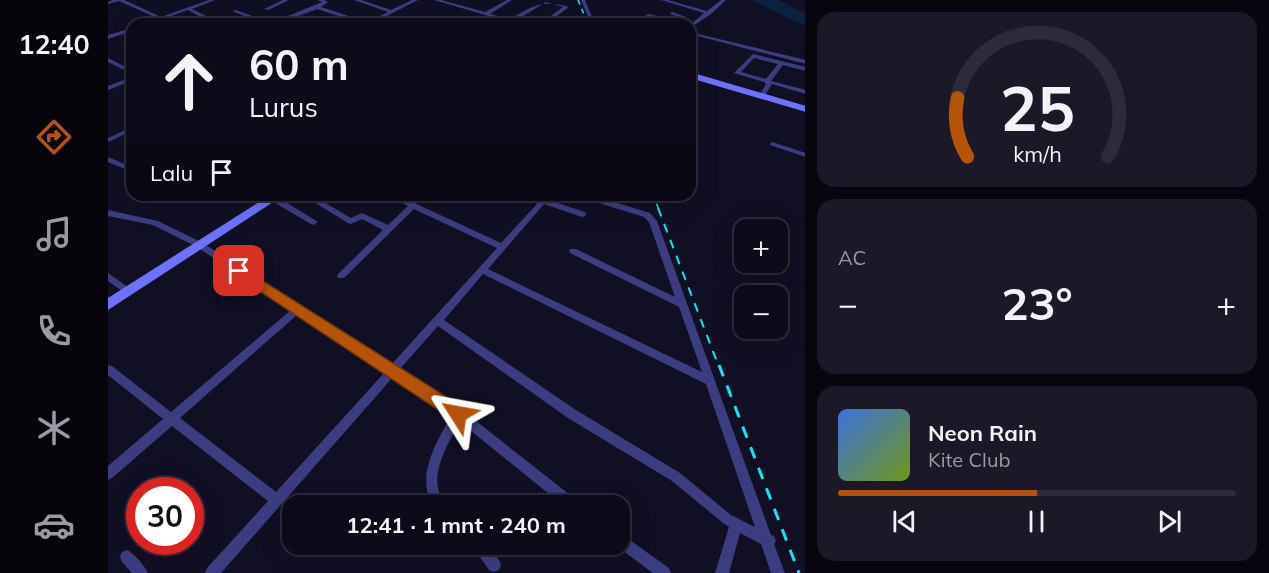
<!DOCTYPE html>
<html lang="id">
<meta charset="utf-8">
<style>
:root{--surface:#0d0b1a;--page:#1b1927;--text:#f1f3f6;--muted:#9a9ba2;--line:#2d2b39;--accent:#b45309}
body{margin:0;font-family:Mulish,sans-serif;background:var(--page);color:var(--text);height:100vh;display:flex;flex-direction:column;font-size:22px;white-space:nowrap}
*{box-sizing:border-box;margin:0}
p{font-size:20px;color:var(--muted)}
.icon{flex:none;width:33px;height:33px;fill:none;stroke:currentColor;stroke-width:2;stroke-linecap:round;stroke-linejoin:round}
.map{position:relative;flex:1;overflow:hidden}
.details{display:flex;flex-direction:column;gap:12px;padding:12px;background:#07060e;width:464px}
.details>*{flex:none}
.hud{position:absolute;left:18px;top:18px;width:570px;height:183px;border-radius:18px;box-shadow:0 6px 24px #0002,0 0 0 2px var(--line);background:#0d0b1a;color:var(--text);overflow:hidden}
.buttons{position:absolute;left:626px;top:219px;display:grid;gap:12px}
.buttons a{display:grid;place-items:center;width:54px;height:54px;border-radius:12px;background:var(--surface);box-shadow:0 6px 24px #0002,0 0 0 2px var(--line);font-size:30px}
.speed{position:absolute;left:18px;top:477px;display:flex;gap:12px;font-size:30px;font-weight:700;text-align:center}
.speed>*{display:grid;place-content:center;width:78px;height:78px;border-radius:50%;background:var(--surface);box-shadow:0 6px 24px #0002,0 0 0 2px var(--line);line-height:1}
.speed .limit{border:9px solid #d22;background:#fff;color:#111}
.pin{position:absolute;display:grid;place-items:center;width:51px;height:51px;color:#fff;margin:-26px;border-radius:12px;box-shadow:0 3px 9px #0006}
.me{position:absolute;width:66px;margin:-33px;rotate:304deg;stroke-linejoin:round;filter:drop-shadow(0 0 4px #0008)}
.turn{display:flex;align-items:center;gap:21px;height:126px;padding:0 24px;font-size:27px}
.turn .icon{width:78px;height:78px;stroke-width:2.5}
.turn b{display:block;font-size:42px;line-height:51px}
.then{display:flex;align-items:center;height:57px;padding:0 24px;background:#0003;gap:12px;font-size:22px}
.big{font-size:45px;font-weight:700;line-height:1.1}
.details .card{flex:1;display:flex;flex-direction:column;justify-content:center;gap:9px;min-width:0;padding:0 21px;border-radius:18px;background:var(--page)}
.details .dial{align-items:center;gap:0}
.dial svg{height:156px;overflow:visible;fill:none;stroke:var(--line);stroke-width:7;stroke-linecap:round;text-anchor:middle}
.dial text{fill:var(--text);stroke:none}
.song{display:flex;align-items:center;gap:18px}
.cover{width:72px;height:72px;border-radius:9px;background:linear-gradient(135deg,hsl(220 70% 55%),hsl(80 70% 35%))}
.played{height:6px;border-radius:3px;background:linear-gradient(90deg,var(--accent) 50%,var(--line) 50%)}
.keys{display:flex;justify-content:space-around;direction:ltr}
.heat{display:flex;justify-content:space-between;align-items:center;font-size:33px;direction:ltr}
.trip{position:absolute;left:174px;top:495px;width:348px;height:60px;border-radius:18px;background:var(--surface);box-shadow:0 6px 24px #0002,0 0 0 2px var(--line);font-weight:700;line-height:60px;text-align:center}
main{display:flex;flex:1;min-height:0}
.tab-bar{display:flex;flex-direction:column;width:108px;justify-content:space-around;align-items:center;background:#05040a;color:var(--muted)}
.tab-bar .icon{width:42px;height:42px}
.tab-bar .current{color:var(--accent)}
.tab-bar b{font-size:27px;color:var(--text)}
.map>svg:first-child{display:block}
.water{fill:#0c213f}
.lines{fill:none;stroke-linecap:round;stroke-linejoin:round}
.street{fill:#3c3d80;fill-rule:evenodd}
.secondary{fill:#6d72fa;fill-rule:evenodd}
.rail-far2{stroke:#09eaf2;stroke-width:1.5;stroke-dasharray:5 4.5;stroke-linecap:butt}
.rail-far1{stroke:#09eaf2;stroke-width:2;stroke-dasharray:9 8;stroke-linecap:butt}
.rail{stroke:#09eaf2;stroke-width:3;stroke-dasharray:12 10;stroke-linecap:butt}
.route{fill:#b45309;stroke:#753606;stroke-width:1.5}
</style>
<main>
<nav class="tab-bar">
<b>12:40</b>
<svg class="icon current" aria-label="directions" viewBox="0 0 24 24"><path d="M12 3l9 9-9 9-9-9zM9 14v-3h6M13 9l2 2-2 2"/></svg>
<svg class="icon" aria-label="music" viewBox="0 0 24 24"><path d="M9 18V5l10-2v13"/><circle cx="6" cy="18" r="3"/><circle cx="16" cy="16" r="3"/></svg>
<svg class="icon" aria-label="phone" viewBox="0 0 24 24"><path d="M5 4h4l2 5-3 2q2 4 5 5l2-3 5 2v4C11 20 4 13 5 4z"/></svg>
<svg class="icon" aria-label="climate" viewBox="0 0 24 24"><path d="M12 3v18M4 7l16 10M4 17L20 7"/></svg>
<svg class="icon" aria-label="car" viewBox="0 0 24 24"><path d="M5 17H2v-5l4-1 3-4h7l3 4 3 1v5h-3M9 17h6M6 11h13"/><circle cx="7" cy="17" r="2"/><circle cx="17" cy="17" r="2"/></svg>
</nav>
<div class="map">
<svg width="698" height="573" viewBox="0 0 698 573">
<rect width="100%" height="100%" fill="#110f23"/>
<path class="water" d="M643,0H670L697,13V26Z"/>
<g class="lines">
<g class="street">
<path d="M5,0H16L53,17L101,0H107L84,9L102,18V20H98L80,10L57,18L68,24H62L53,20L42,24H35L49,18L11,1L0,4V2Z"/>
<path d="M175,0H181L160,10L156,9Z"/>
<path d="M209,0H216L220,2L213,7L259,22L280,12L246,0H253L283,10L304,0H310L263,24H256L209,9L169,24H157L124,11L128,10L163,23L214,2Z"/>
<path d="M326,0H333L377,12L399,0H404L382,14L402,19C427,5 433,0 461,7L439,23L408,24ZM438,2L455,7L436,21H407Z"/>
<path d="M473,0H477L487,24H483Z"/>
<path d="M553,0H560L599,11L613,0H618L603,14L582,28V25L596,13Z"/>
<path d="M564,12L578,17L569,24H564L565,23L542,17L533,20L531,19L541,14L568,21L572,17L562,14Z"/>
<path d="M24,28V31L0,39V35Z"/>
<path d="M582,32L698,60V64L582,34Z"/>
<path d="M18,43L24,46V50L16,46L15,45Z"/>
<path d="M645,54L698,67V71L675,65L663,81L698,90V94L664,84L656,97H652L651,96L658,84L656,82L626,73ZM646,58L670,64L658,79L633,72Z"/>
<path d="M0,58L24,70V74L0,62Z"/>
<path d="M24,77V81L0,90V86Z"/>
<path d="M24,127V131L0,142V138Z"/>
<path d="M664,142L698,153V157L662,145V143Z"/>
<path d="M0,157L24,167V172L0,162Z"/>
<path d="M194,195H204L243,218L254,213L280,225L300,206L279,195H289L393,243L428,205L429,202L424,195H432L434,198L477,212L478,214L477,216L474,217L436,204L380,269L594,372L571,307L462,253L461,251L462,249H468L567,297L541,222L536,217L472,197L471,195H483L542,213L549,221L663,535L666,536L668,541L666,544L677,573H663L653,544L632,533L621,573H607L621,527L615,523L564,481L460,418L330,326L291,370L354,410L471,502L473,506H456L352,422C342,439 322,473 332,494C334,498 338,501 340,506H326C306,478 329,441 343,416L285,377L113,573H97L99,568L160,501L64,426L4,478L0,480V466L55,419L0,375V365L4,366L63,412L183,310L89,247L45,225L0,216V210L50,221L95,243L283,365L389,248L306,209L236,278H230L229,276L230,274L275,230L254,219L243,224L240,223ZM375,274L598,384L647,527L623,515L572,473L468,410L336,320ZM190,314L277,372L168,492L72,418Z"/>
<path d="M162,196H168L210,222L206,225L203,224L162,200Z"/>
<path d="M0,273L24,290L26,292L24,294H18L0,281Z"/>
<path d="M512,533L561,568L563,573H545L507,545L512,544Z"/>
<path d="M363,544H378L391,560L393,565L391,570L386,572L381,570Z"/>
<path d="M19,550C27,554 36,565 40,573H24L14,562L12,557L14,552Z"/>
</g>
<g class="secondary">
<path d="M582,72L698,106V112L582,78Z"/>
<path d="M162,195H176L0,310V298Z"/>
</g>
<g class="rail-far2">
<path d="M470,0L480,24"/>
<path d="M545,195L551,210"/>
</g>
<path class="rail-far1" d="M550,208L611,367"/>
<path class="rail" d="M611,365L691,573"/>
</g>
<path class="route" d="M131,266L356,408L359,414L356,419L350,422L344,419L126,274L124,271L126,267Z"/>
</svg>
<div class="buttons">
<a>+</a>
<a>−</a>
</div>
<div class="speed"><div class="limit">30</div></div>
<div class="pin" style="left:131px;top:271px;background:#d93025"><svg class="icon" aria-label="arrive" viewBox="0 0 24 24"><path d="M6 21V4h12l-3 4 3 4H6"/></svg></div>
<svg class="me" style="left:350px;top:414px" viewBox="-20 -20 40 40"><path d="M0-17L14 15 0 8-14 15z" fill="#b45309" stroke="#fff" stroke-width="4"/></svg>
<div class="trip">12:41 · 1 mnt · 240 m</div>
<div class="hud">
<div class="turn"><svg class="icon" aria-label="ahead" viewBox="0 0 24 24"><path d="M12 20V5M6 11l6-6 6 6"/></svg><div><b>60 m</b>Lurus</div></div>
<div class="then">Lalu<svg class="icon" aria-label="arrive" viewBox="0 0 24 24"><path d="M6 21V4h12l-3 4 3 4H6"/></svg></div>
</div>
</div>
<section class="details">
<div class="card dial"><svg viewBox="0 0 100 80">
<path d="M14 69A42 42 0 1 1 86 69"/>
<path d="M14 69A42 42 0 0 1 9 39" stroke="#b45309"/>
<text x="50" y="56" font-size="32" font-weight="700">25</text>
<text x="50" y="72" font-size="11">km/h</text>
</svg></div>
<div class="card"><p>AC</p>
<div class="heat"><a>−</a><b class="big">23°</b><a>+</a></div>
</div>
<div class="card">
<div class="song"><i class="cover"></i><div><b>Neon Rain</b><p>Kite Club</p></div></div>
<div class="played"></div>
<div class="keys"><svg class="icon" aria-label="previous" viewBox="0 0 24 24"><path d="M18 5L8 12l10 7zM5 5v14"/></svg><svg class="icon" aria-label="pause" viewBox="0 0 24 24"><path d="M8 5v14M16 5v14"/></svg><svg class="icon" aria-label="next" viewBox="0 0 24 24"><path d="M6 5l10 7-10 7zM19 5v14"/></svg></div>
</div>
</section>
</main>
